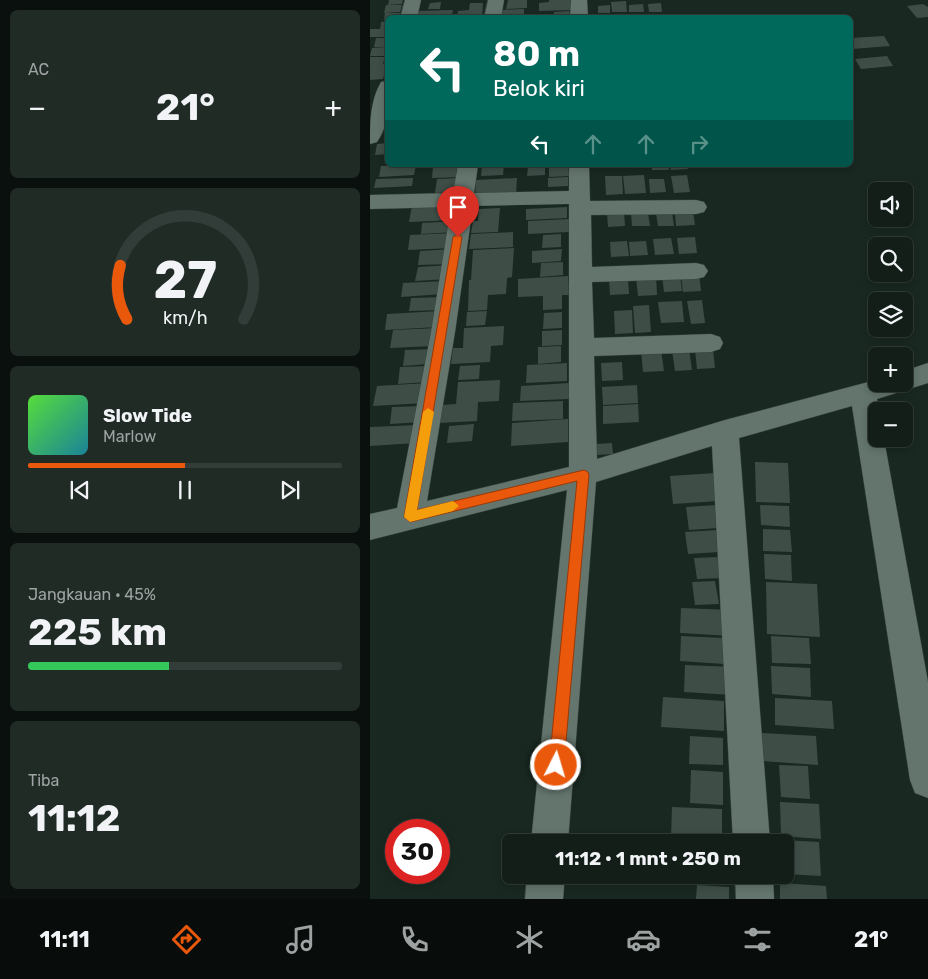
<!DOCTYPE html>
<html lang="id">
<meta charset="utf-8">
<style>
:root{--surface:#131e19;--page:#202b26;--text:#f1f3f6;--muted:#9da2a2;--line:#323c38;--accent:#ea580c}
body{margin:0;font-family:Rubik,sans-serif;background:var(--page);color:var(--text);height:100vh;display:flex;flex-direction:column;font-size:19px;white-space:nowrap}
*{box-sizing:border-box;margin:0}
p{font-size:16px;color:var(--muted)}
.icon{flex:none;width:28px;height:28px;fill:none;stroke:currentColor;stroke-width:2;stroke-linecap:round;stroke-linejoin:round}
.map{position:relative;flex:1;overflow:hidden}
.sheet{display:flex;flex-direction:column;gap:10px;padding:10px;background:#0a100e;width:370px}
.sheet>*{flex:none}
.guide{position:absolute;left:15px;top:15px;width:468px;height:152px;border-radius:8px;box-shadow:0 2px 8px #0003,0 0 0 1px var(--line);background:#00695c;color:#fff;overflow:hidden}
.tools{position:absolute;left:498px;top:182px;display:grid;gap:10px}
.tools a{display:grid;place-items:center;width:45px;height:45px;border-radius:8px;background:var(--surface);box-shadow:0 2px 8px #0003,0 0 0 1px var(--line);font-size:25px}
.speed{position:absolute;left:15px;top:819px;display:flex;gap:10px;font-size:25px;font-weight:700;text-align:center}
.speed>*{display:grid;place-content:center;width:65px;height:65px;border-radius:50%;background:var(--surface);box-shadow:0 2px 8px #0003,0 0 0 1px var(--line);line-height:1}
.speed .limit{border:8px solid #d22;background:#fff;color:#111}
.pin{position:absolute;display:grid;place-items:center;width:42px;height:42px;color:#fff;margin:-51px -21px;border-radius:50% 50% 50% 0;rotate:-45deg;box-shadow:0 0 5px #0007}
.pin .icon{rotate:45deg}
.me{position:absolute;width:55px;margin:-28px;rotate:5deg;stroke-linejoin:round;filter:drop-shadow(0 0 4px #0008)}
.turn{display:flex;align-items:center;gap:18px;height:105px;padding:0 25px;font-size:22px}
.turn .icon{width:65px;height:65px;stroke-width:2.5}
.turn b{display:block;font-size:35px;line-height:42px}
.lanes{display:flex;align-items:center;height:48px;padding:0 25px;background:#0003;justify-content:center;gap:25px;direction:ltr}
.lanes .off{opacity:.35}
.big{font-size:38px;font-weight:700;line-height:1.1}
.sheet .tile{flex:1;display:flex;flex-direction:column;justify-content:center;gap:8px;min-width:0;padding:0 18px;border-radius:8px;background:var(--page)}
.sheet .dial{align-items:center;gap:0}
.dial svg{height:130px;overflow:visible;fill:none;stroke:var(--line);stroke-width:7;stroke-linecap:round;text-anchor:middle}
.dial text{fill:var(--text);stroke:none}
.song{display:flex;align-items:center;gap:15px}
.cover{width:60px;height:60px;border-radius:8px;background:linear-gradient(135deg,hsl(110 70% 55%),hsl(190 70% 35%))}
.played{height:5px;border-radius:2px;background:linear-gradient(90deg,var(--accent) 50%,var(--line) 50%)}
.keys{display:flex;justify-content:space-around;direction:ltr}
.heat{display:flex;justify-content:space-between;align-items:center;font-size:28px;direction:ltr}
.charge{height:8px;border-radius:4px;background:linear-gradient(90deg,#34c759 45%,var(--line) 0)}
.trip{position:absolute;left:132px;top:834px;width:292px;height:50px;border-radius:8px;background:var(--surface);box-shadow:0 2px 8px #0003,0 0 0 1px var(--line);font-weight:700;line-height:50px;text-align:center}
.dock{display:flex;height:80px;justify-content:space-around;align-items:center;background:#080c0a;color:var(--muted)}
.dock .icon{width:35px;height:35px}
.dock .on{color:var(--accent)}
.dock b{font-size:22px;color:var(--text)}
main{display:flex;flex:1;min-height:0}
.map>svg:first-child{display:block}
.building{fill:#3e4e47}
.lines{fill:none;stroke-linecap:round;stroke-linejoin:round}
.minor-casing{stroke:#37433d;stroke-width:1}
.minor{fill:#63756d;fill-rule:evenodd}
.route{fill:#ea580c;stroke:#983908}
.slow{fill:#f59e0b}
</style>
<main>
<section class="sheet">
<div class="tile"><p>AC</p>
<div class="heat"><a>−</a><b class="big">21°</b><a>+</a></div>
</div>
<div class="tile dial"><svg viewBox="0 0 100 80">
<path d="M14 69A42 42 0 1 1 86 69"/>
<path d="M14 69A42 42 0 0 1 10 36" stroke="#ea580c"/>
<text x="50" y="56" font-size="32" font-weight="700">27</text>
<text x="50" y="72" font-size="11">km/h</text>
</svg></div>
<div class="tile">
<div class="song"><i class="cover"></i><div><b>Slow Tide</b><p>Marlow</p></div></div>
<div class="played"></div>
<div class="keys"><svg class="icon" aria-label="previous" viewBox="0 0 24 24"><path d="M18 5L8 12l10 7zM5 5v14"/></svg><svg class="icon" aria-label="pause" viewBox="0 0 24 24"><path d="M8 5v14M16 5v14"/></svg><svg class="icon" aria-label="next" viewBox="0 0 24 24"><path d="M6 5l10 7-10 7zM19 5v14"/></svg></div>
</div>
<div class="tile"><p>Jangkauan · 45%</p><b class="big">225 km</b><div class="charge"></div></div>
<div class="tile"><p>Tiba</p><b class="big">11:12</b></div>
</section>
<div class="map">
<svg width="558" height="899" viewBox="0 0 558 899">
<rect width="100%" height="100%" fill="#192821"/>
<g class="building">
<path d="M19,0H33L32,4L18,5Z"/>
<path d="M138,0H157V8L136,9Z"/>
<path d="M179,0H203L204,10L169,11V3L179,2Z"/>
<path d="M256,1L257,12H242L241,2Z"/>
<path d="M71,2L70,9H58L60,3Z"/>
<path d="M100,3H113L112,18H87L88,11L99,10Z"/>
<path d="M291,3L292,12H279L278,4Z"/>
<path d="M273,4L274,12H259V5Z"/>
<path d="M553,4L558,7V17L547,18L537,6Z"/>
<path d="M16,5H32L30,12L14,13Z"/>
<path d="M240,5V13H228V6Z"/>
<path d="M154,9V17L129,18V10Z"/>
<path d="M83,10L81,18H46L47,11Z"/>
<path d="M199,11L200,17H184V12Z"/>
<path d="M15,13H30L29,18H18V20H14Z"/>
<path d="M18,21V37H0V29H10L11,22Z"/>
<path d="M514,36L520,46L482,49L480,45V38Z"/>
<path d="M6,38H18V47H4Z"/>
<path d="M17,47L15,56H0L2,48Z"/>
<path d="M517,56L523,66L491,69L485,59Z"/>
<path d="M0,57H15L13,64H17L13,79L0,80Z"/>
<path d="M18,143V154L5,155L7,144Z"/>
<path d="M46,165L44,175L9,177L11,166Z"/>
<path d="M134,165L133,175L111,176L112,166Z"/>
<path d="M282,165H298L299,170H282Z"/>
<path d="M300,165H317L318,169L301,170Z"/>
<path d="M92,166L91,177L62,178L63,167Z"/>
<path d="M175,166V175L157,176L158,167Z"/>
<path d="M179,166H198L199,176L179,177Z"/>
<path d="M274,175L276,193L255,194L253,176Z"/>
<path d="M317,175L320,192L304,193L301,176Z"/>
<path d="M235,176H252L253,194L236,195Z"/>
<path d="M198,177V186L178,187V178Z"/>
<path d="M43,178L42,186L4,188L6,179Z"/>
<path d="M90,178L89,192L65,193L67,179Z"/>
<path d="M147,178L146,195L105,197L106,180Z"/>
<path d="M279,179H294L296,192L280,193Z"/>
<path d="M88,203L86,220L39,222L42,205Z"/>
<path d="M197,207V218L156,220V209Z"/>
<path d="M130,208L128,232L101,233L103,221H108L109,209Z"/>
<path d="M254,212L255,226L238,227L237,213Z"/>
<path d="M302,212L304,226H288L286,213Z"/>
<path d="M323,212L325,225L306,226L305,213Z"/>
<path d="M278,213L280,226H262L261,214Z"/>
<path d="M199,219V232L158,234V221Z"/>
<path d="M87,221L85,232L51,234L52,223Z"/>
<path d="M143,232V247L99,249L101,234Z"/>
<path d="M84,233L83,248L38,250L40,235Z"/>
<path d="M191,234V247L172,248L173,235Z"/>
<path d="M325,237L327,253L309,254L307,238Z"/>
<path d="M301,238L304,254L285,255L283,239Z"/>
<path d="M257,241L259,256L241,257L240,242Z"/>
<path d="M276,241L278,255L260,256L259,242Z"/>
<path d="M144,248L142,277L137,278L136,294L118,295L117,310L98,311L99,280H115H101L103,250Z"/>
<path d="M83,249L81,264L48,265L50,251Z"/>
<path d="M192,249L191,261L162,263V251Z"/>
<path d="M193,262V275L170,277L171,263Z"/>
<path d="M80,265L78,279L45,281L48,267Z"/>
<path d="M329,274L331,291L313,292L311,275Z"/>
<path d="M310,275L312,291L294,292L292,276Z"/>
<path d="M198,276L199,295H192V309L173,310V296L148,297V279Z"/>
<path d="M286,276L287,295L268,296L266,277Z"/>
<path d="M258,278L259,294L240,295L239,279Z"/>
<path d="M76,281L74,294L31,297L33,283Z"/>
<path d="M73,297L71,310L39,311L41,298Z"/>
<path d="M332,300L335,323L321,324L317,301Z"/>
<path d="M312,301L314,322L291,323L288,302Z"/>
<path d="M279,305L281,332L265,333L263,306Z"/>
<path d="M262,310L263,333L245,334L244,311Z"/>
<path d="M70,311L68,327L15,330L17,314Z"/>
<path d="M117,311L115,325L96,326L97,312Z"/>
<path d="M192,312V328L173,329L174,313Z"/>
<path d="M134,326L133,345L121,346L120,362L81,364L83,348H93L94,328Z"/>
<path d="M68,328L65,346L20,348L23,330Z"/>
<path d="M192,330V345L172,346V331Z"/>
<path d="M191,346V362L168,364V347Z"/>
<path d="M62,349L59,364L33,366L35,350Z"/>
<path d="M291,349L294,371L273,372L271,350Z"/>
<path d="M319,349L322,370L305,371L302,350Z"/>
<path d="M343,349L345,368L327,369L325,350Z"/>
<path d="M252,362L253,380L232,381L231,363Z"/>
<path d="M197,363V381L156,383L157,365Z"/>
<path d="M110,365L109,379L88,380L90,366Z"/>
<path d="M58,366L56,382L28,384L30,367Z"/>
<path d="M130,380L129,401L108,402L107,421L69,423L71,405L86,404L88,382Z"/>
<path d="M58,383L55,403L3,406L7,386Z"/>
<path d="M199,383V399L150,401L151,386Z"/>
<path d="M267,385L268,403L233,405L232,387Z"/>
<path d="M193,401V419L142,421L143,403Z"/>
<path d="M268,404L269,422L233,424V406Z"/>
<path d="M53,406L51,422L20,424L22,407Z"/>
<path d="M198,419V442L141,446L142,423Z"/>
<path d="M104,424L102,441L77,443L79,426Z"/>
<path d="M49,425L46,443L0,446V427Z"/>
<path d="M242,443L243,454L227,455L226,444Z"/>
<path d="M385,462L418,463L420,503L386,502Z"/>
<path d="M345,473L349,501L303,504L300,476Z"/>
<path d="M346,505L349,528L319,530L316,507Z"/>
<path d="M390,505L419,506L420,527L391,525Z"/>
<path d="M393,529L420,530L422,552L393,551Z"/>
<path d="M347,530L349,552L318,554L315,532Z"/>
<path d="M394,554L421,555L422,581L395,579Z"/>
<path d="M349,557L352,578L327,579L324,558Z"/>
<path d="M345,581L349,604L325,605L322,582Z"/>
<path d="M396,582L447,584L450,637L397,634Z"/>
<path d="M311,608L361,610V636L310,633Z"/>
<path d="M311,636L354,638V664L310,661Z"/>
<path d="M401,636L439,638L441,664L402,663Z"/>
<path d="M315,665L364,667L363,695L314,692Z"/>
<path d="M401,666L440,668L441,697L402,694Z"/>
<path d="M293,697L354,701V731L291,727Z"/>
<path d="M405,698L462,701L464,729L405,725Z"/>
<path d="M390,733L446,736L448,765L391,761Z"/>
<path d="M320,736L353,738V765L319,764Z"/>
<path d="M409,765L438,766L440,799L411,797Z"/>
<path d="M321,770L353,772V805L320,803Z"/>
<path d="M410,802L449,804L451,839L411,836Z"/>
<path d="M302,807L352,809V841L301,838Z"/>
<path d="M412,840L449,842L451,876L416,874V842H412Z"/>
<path d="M321,875H358V880L321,878Z"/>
<path d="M410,883L456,886L457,899H410Z"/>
<path d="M327,885L359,887V899H326Z"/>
</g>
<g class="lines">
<g class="minor-casing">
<g id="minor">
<path d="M35,0H51L47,18H30Z"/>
<path d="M118,0H134L131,18H114Z"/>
<path d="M201,0H217L218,18H200Z"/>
<path d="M18,81C18,101 20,124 7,142L0,144C0,123 0,101 11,82Z"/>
<path d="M88,165H108L104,193L199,191V165H219L220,201L326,200L334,202L337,207L334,212L326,214L221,215L222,267L326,263L334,265L338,271L334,277L326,279L222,282L224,338L341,334L350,337L353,343L350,349L341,352L224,356L227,459L355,420L506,380V384H534V371L558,363V383L507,399L509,411H506V439H514L558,682V798L545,793L540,780L482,406L369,438L400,842H363L342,446L226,482L198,842H161L197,490L0,540V514L27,508L61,332L81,207L0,209V195L83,193ZM199,204V467L57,501L85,332L103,206Z"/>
<path d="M157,875H195L193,899H155Z"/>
<path d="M365,875H403L404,899H366Z"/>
</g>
</g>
<use href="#minor" class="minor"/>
</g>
<path class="route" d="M88,234L92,237L47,510L214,470L218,472L219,475L194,765L192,770L186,772L181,770L179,765L207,481L40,522L34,517L83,237Z"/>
<path class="slow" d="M58,408L64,412L47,510L83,501L89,506L83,511L40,522L34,517L53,412Z"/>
</svg>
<div class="tools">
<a><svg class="icon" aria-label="sound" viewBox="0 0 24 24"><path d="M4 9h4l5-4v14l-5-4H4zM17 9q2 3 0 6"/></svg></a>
<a><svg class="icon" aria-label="search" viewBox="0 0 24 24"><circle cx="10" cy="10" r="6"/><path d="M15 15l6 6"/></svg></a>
<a><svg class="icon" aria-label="layers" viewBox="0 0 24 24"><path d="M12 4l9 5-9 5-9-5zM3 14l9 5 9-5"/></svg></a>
<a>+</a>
<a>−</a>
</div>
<div class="speed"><div class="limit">30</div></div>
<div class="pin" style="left:88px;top:237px;background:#d93025"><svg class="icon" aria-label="arrive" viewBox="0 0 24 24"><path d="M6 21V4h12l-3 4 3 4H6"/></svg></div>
<svg class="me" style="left:186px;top:765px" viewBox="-20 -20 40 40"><circle r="17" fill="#ea580c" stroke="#fff" stroke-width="3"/><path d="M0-11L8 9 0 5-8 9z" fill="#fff"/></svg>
<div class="trip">11:12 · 1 mnt · 250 m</div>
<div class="guide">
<div class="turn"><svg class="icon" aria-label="left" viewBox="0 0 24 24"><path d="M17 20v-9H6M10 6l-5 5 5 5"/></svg><div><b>80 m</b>Belok kiri</div></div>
<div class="lanes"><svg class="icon" aria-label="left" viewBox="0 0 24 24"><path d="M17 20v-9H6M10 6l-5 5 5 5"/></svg><svg class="icon off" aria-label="ahead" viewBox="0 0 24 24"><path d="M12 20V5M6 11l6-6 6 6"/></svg><svg class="icon off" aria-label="ahead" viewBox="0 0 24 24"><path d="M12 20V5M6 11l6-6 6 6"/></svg><svg class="icon off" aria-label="right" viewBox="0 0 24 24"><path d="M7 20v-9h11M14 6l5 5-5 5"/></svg></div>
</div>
</div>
</main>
<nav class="dock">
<b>11:11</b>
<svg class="icon on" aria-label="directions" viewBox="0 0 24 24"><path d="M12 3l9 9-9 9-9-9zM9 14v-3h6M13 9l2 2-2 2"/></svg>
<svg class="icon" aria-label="music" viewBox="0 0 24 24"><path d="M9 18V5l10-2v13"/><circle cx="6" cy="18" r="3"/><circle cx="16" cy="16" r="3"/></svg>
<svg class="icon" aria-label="phone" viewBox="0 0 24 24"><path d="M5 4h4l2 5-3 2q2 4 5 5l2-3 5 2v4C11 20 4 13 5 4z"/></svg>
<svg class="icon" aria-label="climate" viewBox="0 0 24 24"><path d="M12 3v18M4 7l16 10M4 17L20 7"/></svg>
<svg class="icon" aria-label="car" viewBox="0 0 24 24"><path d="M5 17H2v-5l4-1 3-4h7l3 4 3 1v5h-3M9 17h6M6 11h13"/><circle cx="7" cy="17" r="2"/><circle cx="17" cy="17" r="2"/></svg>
<svg class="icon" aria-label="filters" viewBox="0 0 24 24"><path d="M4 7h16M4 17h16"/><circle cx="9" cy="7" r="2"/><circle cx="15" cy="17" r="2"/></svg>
<b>21°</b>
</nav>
